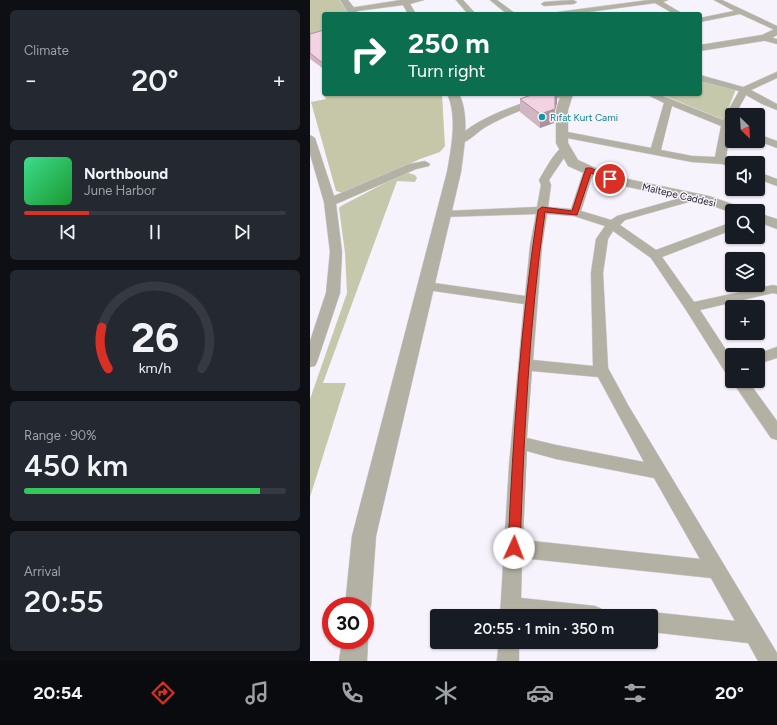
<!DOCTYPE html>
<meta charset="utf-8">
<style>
:root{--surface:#171b24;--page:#242831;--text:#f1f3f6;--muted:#9ea1a6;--line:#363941;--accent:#d93025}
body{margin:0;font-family:Figtree,sans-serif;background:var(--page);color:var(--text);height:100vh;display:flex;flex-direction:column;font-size:15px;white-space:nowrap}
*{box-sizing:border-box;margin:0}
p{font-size:13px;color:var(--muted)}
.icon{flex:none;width:22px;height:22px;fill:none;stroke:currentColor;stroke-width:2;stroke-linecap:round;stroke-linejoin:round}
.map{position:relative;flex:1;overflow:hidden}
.sheet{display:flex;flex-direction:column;gap:10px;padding:10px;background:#0d0f14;width:310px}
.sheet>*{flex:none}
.hud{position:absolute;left:12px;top:12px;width:380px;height:84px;border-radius:4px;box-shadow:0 1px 3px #0004;background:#0b6e4f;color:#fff;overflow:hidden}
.needle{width:26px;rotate:155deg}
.tools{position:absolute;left:415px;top:108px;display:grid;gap:8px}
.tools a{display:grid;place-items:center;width:40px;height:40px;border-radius:4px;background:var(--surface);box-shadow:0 1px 3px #0004;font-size:20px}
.speed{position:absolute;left:12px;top:597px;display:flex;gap:8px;font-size:20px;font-weight:700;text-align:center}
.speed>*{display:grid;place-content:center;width:52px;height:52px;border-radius:50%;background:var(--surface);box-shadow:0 1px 3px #0004;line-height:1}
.speed .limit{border:6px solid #d22;background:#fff;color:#111}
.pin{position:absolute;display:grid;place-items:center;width:34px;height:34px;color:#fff;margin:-17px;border:2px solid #fff;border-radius:50%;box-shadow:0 1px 4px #0007}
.me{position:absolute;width:44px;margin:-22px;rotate:2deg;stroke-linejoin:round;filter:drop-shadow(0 0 3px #0008)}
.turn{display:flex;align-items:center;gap:14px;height:84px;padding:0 20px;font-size:18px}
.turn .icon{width:52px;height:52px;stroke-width:2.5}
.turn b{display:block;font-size:28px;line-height:34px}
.big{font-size:30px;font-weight:600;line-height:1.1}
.sheet .tile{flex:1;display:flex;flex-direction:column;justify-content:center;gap:6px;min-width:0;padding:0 14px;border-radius:6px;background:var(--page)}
.sheet .dial{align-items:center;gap:0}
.dial svg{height:104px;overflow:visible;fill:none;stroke:var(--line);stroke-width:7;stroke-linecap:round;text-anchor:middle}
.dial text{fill:var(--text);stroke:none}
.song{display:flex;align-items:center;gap:12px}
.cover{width:48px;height:48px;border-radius:6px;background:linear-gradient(135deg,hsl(150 70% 55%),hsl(130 70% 35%))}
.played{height:4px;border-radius:2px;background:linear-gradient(90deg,var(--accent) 25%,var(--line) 25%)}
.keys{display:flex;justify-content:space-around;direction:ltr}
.heat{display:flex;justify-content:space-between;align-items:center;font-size:22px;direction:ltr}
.charge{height:6px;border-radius:3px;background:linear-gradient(90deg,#34c759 90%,var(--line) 0)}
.trip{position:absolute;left:120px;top:609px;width:228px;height:40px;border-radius:4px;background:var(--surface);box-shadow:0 1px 3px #0004;font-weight:600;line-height:40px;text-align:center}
.menu{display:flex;height:64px;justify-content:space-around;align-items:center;background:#090b0e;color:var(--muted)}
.menu .icon{width:28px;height:28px}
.menu .on{color:var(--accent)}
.menu b{font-size:18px;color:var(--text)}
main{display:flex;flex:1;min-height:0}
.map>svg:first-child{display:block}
.green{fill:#c6c8ac}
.forest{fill:#c5c7a8}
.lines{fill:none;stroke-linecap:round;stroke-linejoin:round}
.minor-casing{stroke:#d4d0da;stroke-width:1}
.tertiary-casing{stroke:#d4d0da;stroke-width:1}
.minor{fill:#b2b1a3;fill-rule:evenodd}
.tertiary{fill:#b2b1a3;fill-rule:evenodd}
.wall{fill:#d1b5c2}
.shaded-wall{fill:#aa939e}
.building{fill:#f3d2e1;stroke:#aa939e}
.route{fill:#d93025;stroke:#8d1f18}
.culture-dot{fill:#0f9aa8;stroke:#f7f3fd;stroke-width:1.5}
.labels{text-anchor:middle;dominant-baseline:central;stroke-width:3;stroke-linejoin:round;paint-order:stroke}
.far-culture-label{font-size:10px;fill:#0d838f;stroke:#f7f3fd;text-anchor:start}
.far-street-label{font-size:10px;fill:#1f1b24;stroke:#f7f3fd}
</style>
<main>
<section class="sheet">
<div class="tile"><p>Climate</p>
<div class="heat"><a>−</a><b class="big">20°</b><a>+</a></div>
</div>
<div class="tile">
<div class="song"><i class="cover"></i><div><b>Northbound</b><p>June Harbor</p></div></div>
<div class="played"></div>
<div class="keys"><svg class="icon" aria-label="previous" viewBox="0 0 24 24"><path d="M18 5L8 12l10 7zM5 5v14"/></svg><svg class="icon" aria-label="pause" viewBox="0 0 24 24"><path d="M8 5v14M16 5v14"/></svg><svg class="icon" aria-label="next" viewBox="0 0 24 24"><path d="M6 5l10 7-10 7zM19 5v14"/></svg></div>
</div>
<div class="tile dial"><svg viewBox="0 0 100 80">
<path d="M14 69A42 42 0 1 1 86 69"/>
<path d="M14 69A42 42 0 0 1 9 37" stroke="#d93025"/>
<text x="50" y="56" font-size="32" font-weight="700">26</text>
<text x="50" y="72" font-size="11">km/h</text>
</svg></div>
<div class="tile"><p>Range · 90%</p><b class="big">450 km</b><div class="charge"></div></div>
<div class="tile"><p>Arrival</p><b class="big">20:55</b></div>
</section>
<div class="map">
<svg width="467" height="661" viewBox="0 0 467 661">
<rect width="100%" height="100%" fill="#f7f3fd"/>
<g class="green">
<path d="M390,80L426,89L414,120L350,94H390Z"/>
<path d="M98,173L105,175L107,178L105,182L87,181L13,383H36L0,497V399L37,293L35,253L29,208L31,206L92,174Z"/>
</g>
<g class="forest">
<path d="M0,0H29L40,14H14V36L0,39Z"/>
<path d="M14,90V94H132L135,146L130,152L110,159L48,188L33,193L26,191L1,102L16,99L12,91Z"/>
</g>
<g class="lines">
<g class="minor-casing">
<g id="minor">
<path d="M91,0H114L100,4L106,14H98L93,5L40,12L36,10L40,8Z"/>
<path d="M146,0H153L166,14H158Z"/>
<path d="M180,0H187L206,14H197Z"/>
<path d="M263,0L267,2L264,4L234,6L231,4L234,2Z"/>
<path d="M339,0H358L353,2L373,14H364L345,3L264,14H244L248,12Z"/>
<path d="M404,0H412L467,26V31L430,14L390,22V18L424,11Z"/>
<path d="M452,36H455L467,39V44L452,40Z"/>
<path d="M467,72V78L441,90L467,104V110L452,104L436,95L425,115H422V130L420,129L416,158L426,162L427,163H422V167L412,164L382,162L252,137L247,134L252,131L341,148L354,103L336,94H348L413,120L429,91L390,81V75L433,87ZM362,106L411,126L405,157L382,156L351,150Z"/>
<path d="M242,94H256L255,96C227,104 199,113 174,128C166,133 155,146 145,144L144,142C162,118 214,102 242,94Z"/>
<path d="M448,134L467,141V148L448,141Z"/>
<path d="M0,135L5,138L24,196L99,164L115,161L120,164L119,166L106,169L26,204L32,252L30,293L7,362L5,366L0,367V341L16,293L20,252L14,202L0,154Z"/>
<path d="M255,146L260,149L239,180L241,185L238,207L261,209L274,170L279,167L284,170L271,211L301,220L307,216L381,195H389L391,197L389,199L315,220L310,225L346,250L422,222V230L352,257L384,302L463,285L467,286V294L463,293L390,310L422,359V376L417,375L376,310L341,258L303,231L298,239L293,273L298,368L318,405L467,653V661H448L438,643L341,632V616H333L341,612L425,621L401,578L212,558L211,598L285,606L292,609L295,616H190L199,466L214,304L117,290L112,289L110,286L112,283L117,282L215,296L220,246L226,214L134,217L130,216L128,214L130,212L134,211L227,207L231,185L229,180C234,172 246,148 255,146ZM237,214L264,216L295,226L286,239L281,273L283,366L223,360L232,246ZM222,371L288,377L334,462L246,445L217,438ZM217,451L246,459L344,478L390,559L213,540Z"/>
<path d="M448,172L467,179V186L448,179Z"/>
<path d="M467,347V358L448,364V355H444Z"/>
<path d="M422,381H438L467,421V440L461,438Z"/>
<path d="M189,642H209V661H187Z"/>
</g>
</g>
<g class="tertiary-casing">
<g id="tertiary">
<path d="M30,0H38L49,14H39Z"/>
<path d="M467,28V35L459,40L390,51V45L452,35Z"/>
<path d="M137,94H149C160,115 154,149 151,172L66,536L61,606L57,615L55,616V606H35L42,536L137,172C141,149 148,116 137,94Z"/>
<path d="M251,94H263L258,110V143L268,160L303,176L399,196L434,208L436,211H422V213L395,203L294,182L258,166L246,143V110Z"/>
<path d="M448,213L467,219V229L448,222Z"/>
<path d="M55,632L58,640L57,661H29L32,640H55Z"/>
</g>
</g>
<use href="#minor" class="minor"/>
<use href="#tertiary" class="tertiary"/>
</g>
<g class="wall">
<path d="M14,30V69L11,67L0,59V34Z"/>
<path d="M224,94H247V103L245,109L244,123L230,128L210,112V99Z"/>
</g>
<path class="shaded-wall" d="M246,94H247V103L245,109L244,123L230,128V114L245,97Z"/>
<g class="building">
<path d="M14,30V63L10,61L0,53V34Z"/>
<path d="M224,94H246L245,97V109L230,114L210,99Z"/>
</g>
<path class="route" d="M276,168H281L303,179L297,180L281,173L267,215L235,212C219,323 214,436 210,548L208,552L204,554L200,552L198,548C203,435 211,321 228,210L232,207L262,211Z"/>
<circle class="culture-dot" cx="232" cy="117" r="4"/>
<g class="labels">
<g class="far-culture-label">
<text x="240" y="117">Rıfat Kurt Cami</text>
</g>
<g class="far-street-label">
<text transform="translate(369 195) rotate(13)">Maltepe Caddesi</text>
</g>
</g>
</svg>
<div class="tools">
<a><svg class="needle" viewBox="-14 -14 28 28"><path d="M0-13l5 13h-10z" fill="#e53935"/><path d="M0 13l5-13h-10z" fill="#9ea1a6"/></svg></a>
<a><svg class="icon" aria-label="sound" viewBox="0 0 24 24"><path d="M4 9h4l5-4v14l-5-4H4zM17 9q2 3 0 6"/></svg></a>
<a><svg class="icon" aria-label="search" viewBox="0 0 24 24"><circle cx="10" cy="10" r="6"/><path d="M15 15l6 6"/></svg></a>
<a><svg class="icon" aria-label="layers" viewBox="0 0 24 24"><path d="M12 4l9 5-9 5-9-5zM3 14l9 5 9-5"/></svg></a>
<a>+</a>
<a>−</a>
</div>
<div class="speed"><div class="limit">30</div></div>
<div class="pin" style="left:300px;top:179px;background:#d93025"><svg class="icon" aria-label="arrive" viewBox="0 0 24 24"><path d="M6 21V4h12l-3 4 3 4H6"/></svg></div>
<svg class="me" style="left:204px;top:548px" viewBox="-20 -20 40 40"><circle r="19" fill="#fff"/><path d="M0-13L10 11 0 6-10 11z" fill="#d93025"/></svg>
<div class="trip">20:55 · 1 min · 350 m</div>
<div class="hud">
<div class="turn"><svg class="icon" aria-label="right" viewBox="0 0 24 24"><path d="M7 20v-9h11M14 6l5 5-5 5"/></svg><div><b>250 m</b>Turn right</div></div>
</div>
</div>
</main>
<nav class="menu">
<b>20:54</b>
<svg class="icon on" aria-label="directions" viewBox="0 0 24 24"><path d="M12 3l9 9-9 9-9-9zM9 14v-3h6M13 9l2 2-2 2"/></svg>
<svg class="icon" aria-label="music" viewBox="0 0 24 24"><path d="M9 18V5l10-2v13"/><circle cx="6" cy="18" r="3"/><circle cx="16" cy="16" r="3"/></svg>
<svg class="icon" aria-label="phone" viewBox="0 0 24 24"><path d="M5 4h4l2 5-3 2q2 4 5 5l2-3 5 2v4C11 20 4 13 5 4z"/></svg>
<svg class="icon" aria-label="climate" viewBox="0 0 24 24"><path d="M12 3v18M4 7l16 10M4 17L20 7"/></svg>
<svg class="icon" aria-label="car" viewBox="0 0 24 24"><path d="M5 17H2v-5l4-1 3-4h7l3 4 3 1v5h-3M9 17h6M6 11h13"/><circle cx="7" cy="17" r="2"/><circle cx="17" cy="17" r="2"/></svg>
<svg class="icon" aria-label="filters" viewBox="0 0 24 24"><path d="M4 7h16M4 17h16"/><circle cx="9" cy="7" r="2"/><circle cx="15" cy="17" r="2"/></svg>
<b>20°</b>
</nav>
